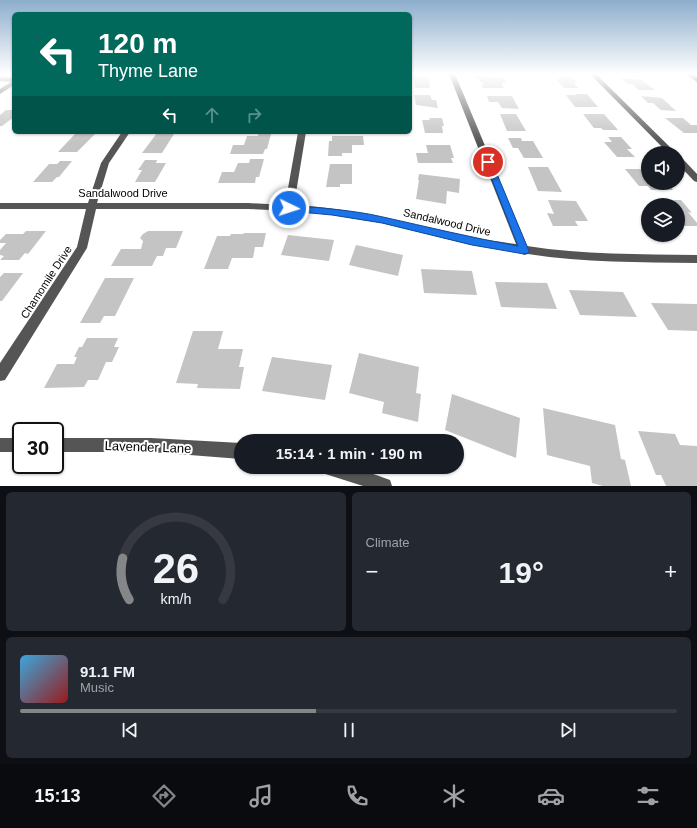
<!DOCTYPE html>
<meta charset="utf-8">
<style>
:root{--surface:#171b24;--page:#242831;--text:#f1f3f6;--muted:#9ea1a6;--line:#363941;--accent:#858687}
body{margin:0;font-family:Arial,sans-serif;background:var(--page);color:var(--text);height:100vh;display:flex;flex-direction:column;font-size:15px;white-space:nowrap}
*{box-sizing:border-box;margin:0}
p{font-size:13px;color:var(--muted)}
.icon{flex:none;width:22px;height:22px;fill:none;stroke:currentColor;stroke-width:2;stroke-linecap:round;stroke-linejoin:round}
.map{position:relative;height:486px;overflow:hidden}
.side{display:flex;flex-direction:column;gap:6px;padding:6px;background:#0d0f14;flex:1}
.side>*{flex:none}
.hud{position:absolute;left:12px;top:12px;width:400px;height:122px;border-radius:6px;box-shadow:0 1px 3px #0004;background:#00695c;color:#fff;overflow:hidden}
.fabs{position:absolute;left:641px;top:146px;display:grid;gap:8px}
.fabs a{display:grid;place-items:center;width:44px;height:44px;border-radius:50%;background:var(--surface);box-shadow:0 1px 3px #0004;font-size:20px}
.speed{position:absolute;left:12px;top:422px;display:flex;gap:8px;font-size:20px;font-weight:700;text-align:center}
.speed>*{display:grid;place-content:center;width:52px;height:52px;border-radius:50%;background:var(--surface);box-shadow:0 1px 3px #0004;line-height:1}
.speed .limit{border:2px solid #111;border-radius:6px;background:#fff;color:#111}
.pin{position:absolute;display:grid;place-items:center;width:34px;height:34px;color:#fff;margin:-17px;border:2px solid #fff;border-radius:50%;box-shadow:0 1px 4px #0007}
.me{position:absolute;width:44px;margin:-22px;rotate:94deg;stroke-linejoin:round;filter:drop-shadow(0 0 3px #0008)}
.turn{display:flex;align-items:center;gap:14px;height:84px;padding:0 20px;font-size:18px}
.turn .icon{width:52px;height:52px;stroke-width:2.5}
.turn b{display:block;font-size:28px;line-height:34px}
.lanes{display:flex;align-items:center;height:38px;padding:0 20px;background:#0003;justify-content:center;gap:20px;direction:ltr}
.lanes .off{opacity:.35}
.big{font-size:30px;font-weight:700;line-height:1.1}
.side .tile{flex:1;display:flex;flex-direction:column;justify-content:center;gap:6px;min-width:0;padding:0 14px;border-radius:6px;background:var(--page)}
.side .dial{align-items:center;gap:0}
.dial svg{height:104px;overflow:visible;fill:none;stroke:var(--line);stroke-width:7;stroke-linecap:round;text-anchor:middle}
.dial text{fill:var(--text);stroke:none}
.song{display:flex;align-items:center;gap:12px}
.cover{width:48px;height:48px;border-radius:6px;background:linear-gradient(135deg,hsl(200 70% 55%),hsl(0 70% 35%))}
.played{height:4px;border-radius:2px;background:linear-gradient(90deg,var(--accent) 45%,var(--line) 45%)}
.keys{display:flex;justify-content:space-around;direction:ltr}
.heat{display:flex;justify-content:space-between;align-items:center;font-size:22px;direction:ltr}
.side .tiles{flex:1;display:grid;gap:6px;grid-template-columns:1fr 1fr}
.tile:last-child{grid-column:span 2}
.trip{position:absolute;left:234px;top:434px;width:230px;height:40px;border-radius:20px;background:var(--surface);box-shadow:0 1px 3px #0004;font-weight:700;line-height:40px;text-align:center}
.tabs{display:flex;height:64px;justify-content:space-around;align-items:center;background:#090b0e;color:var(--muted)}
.tabs .icon{width:28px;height:28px}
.tabs .current{color:var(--accent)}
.tabs b{font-size:18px;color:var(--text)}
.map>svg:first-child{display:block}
.building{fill:#c4c4c4}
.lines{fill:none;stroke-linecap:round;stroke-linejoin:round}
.major-casing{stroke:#dbdbdb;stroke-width:1}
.minor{fill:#555;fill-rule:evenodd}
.major{fill:#000;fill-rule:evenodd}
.route{fill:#1a73e8;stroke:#114b97}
.labels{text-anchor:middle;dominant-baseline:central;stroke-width:4;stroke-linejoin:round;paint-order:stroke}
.street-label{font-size:11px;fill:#000;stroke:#fff}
.near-street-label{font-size:13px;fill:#000;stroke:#fff}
</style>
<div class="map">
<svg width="697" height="486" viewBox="0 0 697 486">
<rect width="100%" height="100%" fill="#fff"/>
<g class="building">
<path d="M413,75H428L430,88H415Z"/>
<path d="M476,76L503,78L506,83H501L504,88H483L481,85H483L482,82H480Z"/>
<path d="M560,76H571L577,83H574L578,88H564L556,79H562Z"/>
<path d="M621,78L642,80L655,90H639L632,84H628Z"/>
<path d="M576,94H587L598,107H575L566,95H577Z"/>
<path d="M414,95H430L432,100H436L438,108L416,105Z"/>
<path d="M487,96H512L519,109L502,108L498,102H489Z"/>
<path d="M641,96L662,98L676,111L661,110L653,103H648Z"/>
<path d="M6,110H14V117L2,126H0V115Z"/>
<path d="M500,114H516L526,131H507Z"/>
<path d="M583,114H604L618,130H603L601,128H594Z"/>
<path d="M429,118H442L444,126H442L443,133H425L422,120H430Z"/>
<path d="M665,118H683L691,125H697V133H684Z"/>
<path d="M76,133H96L77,152H58Z"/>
<path d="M157,133L174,134L162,153H142Z"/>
<path d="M258,134H271L267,149H265L263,154H230L233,145H244L247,136H258Z"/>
<path d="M332,136H363L364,145H352V153H342V156H328L329,141H332Z"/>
<path d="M608,137H621L632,149H627L635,157H617L604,142H612Z"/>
<path d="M508,138H521L522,141H533L543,158H524L518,148H513Z"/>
<path d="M426,145H450L454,158H451L453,163H418L416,153H428Z"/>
<path d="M250,159H264L259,177H256L255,183H218L222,172H234L238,163H249Z"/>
<path d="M145,160H157L156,163H166L155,182H135L142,170H138Z"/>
<path d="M60,161H72L59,177H57L52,182H33L49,164H57Z"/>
<path d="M330,164H352V184H340V187H326Z"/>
<path d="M528,167H548L562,192L538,191Z"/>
<path d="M625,169H648V183H667L673,190H651L648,186H639Z"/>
<path d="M419,174L460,179L459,193L447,191L446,204L416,199L419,180H418Z"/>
<path d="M548,200L576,201L588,221H575L578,226H553L547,213L554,214Z"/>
<path d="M665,200H681L692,213L688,212L697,223V226H678V205H669Z"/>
<path d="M26,231H46L28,254L25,253L19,260H0L4,256L0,255V250L6,243H0V240L6,234H23Z"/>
<path d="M148,231H183L176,248H166L163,256H157L152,266H111L121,249H141L143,241L140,238L143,234Z"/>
<path d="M244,233H266L263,247H255L253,258H232L228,269H204L217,236H230L231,234H243Z"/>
<path d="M288,235L334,240L329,261L281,255Z"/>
<path d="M356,245L403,255L398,276L349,265Z"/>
<path d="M421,269L472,271L477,295L424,293Z"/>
<path d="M4,273H23L2,301H0V277Z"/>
<path d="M105,278H134L115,316H104L100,323H80Z"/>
<path d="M495,282L547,283L557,309L501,307Z"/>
<path d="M569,290L623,292L637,317L580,315Z"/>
<path d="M651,303L697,304V331L668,330Z"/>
<path d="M193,331H223L218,349H243L239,367H244L240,389L197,388L198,384L176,383Z"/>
<path d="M87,338H118L114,347H119L112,362H106L98,380H88L84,387L44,388L57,364H74L77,357H74L79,347H82Z"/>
<path d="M359,353L419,367L416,393L421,394L418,422L382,413L384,402L349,393Z"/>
<path d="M272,357L332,365L325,400L262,391Z"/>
<path d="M452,394L520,418L516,458L445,430Z"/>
<path d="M543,408L615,425L621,459L625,460L631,486H603L592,483L590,466L547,455Z"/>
<path d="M638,431L675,434L680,445L697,446V486H666L661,475H656Z"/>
</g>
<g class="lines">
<g class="major-casing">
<path id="major" d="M686,74H693L697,77V82Z"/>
</g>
<g class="minor">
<path d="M449,74H455L527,246C584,255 639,254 697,255V263C639,262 585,263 528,254L524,255L520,252L472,245L382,223L314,212L248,209H96L87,248L5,380L0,381V363L77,247L86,209H0V203H88L101,163L122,132H130L109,163L97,203H248L285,205L298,132H306L294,205C354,208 412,225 471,237C486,240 501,242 516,244Z"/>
<path d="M590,74H596L676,153H668Z"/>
<path d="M0,77L14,78V85L0,94V89L11,82L0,81Z"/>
<path d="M678,157H681L697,174V182L694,181L678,164Z"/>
<rect x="0" y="438" width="21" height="14"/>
<path d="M55,438H151L241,443V459L151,452H55Z"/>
<path d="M316,467H354L390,480L392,486H363L319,472Z"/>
</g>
<use href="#major" class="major"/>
</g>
<linearGradient id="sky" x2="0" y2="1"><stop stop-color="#8cadcc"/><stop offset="0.52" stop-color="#fff"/><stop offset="1" stop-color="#fff" stop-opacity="0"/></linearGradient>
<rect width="697" height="142" fill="url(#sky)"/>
<path class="route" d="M488,160L492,162L529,251L528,253L524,254L472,245L382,223L332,215L289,211L285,208L289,205C321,208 353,210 383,217C428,227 473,238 518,246L485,162Z"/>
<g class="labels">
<g class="street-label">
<text x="123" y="193">Sandalwood Drive</text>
<text transform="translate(447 222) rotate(13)">Sandalwood Drive</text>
<text transform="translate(46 282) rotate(-57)">Chamomile Drive</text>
</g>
<g class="near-street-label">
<text transform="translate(148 447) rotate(2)">Lavender Lane</text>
</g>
</g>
</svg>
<div class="fabs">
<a><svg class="icon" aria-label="sound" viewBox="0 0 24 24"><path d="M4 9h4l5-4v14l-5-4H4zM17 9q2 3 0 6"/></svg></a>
<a><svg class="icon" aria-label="layers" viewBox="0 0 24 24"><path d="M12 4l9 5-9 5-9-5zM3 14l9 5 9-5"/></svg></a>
</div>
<div class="speed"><div class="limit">30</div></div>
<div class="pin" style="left:488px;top:162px;background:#d93025"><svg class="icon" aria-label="arrive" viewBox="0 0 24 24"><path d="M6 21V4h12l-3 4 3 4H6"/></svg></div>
<svg class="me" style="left:289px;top:208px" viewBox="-20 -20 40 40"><circle r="17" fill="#1a73e8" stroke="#fff" stroke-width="3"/><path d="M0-11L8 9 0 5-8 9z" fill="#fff"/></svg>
<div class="trip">15:14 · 1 min · 190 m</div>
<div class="hud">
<div class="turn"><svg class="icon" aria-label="left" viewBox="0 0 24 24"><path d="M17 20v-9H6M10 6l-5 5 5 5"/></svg><div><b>120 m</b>Thyme Lane</div></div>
<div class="lanes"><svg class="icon" aria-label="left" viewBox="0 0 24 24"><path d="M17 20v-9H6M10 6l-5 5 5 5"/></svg><svg class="icon off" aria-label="ahead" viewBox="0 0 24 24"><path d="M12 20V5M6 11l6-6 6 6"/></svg><svg class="icon off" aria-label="right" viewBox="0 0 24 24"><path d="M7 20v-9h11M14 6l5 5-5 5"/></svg></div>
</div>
</div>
<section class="side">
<div class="tiles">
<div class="tile dial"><svg viewBox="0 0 100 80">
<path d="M14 69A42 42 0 1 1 86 69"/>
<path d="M14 69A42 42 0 0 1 9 37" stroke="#858687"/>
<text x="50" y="56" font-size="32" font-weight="700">26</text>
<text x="50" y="72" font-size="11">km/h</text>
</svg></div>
<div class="tile"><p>Climate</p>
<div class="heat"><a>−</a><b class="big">19°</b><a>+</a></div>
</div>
<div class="tile">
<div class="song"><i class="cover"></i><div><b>91.1 FM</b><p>Music</p></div></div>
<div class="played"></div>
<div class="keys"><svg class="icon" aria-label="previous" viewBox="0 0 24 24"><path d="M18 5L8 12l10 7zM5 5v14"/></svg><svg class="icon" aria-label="pause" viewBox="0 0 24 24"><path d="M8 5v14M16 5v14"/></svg><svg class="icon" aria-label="next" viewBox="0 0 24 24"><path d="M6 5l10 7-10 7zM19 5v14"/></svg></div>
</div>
</div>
</section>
<nav class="tabs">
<b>15:13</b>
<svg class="icon current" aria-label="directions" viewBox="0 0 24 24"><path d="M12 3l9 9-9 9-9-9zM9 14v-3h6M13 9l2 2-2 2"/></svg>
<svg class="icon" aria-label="music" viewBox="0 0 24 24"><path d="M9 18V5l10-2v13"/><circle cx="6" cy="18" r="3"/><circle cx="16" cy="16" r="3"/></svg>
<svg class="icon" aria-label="phone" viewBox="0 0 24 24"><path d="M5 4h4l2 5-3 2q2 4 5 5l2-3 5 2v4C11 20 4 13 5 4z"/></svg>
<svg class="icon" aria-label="climate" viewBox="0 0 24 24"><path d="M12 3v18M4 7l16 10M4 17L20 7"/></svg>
<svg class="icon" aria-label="car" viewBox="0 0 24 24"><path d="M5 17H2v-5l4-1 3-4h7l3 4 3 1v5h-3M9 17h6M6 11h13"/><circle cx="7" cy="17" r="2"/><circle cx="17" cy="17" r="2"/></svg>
<svg class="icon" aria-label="filters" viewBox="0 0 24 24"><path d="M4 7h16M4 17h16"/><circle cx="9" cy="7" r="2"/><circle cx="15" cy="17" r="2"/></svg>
</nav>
